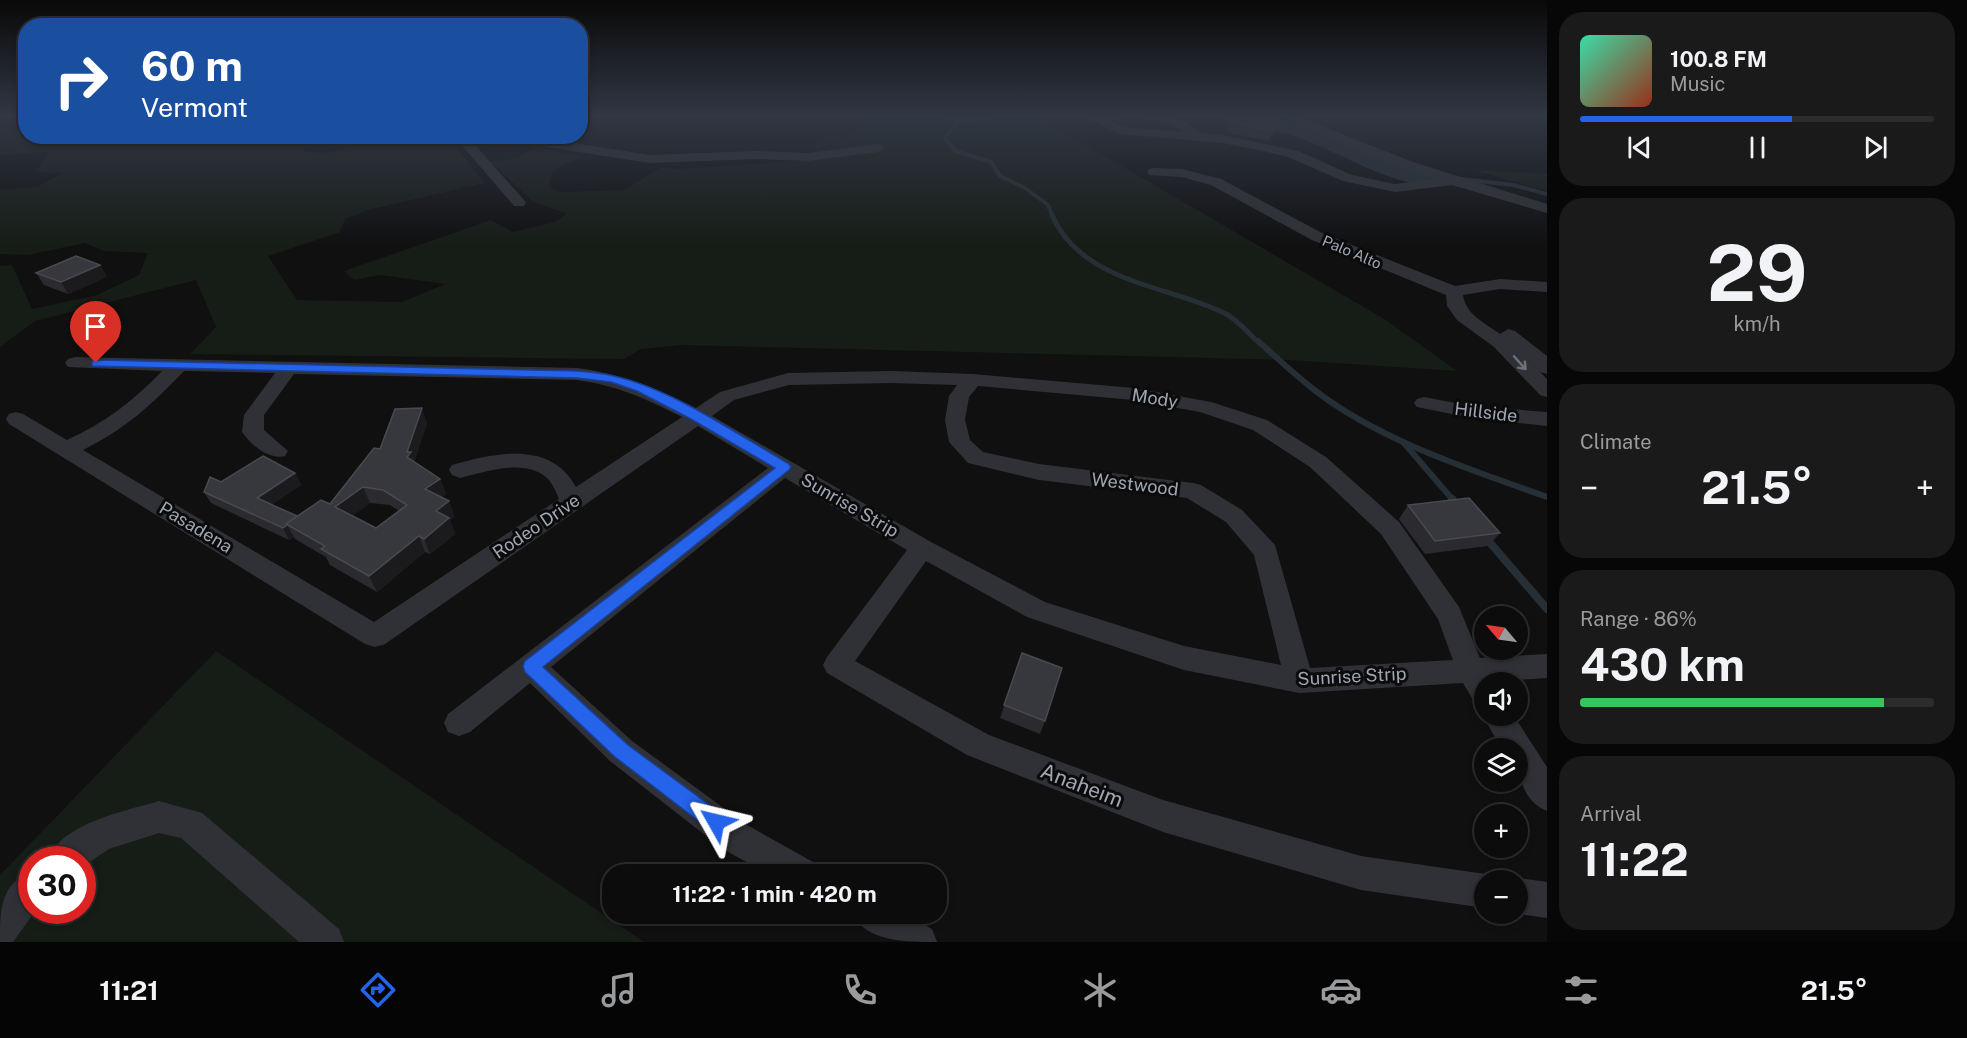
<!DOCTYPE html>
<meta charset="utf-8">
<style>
:root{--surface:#0c0c0d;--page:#1a1a1b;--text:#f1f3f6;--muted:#9a9b9d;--line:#2c2c2e;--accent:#2563eb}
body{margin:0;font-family:"Public Sans",sans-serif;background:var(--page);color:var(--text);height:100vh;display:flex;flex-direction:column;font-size:22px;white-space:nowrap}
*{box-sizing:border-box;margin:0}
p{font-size:20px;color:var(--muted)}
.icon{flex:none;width:33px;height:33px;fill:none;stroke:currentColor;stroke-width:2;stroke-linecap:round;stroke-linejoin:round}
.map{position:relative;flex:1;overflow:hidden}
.sheet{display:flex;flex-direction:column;gap:12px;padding:12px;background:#070707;width:420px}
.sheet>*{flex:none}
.banner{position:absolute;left:18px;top:18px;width:570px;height:126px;border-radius:24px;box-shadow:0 3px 9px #0003,0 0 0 2px var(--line);background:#1a4fa0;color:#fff;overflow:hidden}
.needle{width:39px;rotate:299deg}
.buttons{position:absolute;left:1474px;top:606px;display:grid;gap:12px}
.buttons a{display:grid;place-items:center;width:54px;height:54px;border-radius:50%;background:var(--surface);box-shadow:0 3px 9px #0003,0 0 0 2px var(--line);font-size:30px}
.speed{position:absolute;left:18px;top:846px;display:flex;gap:12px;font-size:30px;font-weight:700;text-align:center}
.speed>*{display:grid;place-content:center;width:78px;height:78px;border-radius:50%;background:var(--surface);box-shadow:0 3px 9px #0003,0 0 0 2px var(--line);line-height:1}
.speed .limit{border:9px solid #d22;background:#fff;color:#111}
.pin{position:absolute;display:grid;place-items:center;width:51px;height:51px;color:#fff;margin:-62px -26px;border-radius:50% 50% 50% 0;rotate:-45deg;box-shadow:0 0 6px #0007}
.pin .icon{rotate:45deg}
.me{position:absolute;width:66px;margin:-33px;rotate:307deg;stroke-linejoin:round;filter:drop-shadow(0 0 4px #0008)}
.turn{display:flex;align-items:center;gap:21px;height:126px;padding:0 24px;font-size:27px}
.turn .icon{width:78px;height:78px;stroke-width:2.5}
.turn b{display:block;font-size:42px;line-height:51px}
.big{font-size:45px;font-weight:700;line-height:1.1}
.sheet .widget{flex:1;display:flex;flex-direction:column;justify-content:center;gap:9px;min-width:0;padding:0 21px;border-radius:24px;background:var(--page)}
.sheet .dial{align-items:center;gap:0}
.dial b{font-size:78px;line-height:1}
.song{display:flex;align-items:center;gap:18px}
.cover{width:72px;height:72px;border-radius:9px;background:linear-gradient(135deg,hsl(160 70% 55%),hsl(10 70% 35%))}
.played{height:6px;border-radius:3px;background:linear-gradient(90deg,var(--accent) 60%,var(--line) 60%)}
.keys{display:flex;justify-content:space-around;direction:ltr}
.heat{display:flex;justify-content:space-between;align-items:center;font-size:33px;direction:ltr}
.charge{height:9px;border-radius:4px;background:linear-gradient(90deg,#34c759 86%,var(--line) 0)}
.trip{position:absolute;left:602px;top:864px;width:345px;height:60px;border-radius:24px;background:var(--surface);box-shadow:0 3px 9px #0003,0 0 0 2px var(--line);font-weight:700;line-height:60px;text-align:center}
.dock{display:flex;height:96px;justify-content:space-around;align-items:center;background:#050505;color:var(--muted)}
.dock .icon{width:42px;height:42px}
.dock .active{color:var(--accent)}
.dock b{font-size:27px;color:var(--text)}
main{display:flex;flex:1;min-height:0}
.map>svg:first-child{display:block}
.green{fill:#161c16;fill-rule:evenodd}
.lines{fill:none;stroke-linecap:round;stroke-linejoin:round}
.stream-far3{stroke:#252f35;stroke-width:4}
.stream-far2{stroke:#252f35;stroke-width:5}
.stream-far1{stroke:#252f35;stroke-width:6}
.stream{stroke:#252f35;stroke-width:8}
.river{fill:#252f35;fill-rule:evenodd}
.minor{fill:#303136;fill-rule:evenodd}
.wall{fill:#2b2b2f;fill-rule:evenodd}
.shaded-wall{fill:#1b1b1d}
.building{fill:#37383d;stroke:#484a50;stroke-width:1.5;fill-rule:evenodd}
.oneway{stroke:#6d717b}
.route{fill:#2563eb;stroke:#184099;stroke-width:1.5}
.labels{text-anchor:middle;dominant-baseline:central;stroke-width:6;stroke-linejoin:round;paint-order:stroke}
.far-street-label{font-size:15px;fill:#9fa6b3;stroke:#0b0b0c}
.street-label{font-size:18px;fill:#9fa6b3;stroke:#0b0b0c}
.near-street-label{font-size:21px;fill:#9fa6b3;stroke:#0b0b0c}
</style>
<main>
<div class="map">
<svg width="1547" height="942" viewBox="0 0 1547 942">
<rect width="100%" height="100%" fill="#101011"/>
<g class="green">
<path d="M862,115H948L961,117L1034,115L1386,320L1457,371L1289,360L682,345L641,349L624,359L190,354L216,327L196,280L35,321L0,347V266L12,265L32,309L97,295L139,275L148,253L104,251L85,243L28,255L0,254V190L37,187L62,173L35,172L49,152L0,155V128L25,127L26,136L303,137L300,139L305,151L326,154L378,137H449L484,183L368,210L345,219L340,232L268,256L297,300L402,302L445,284L380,275L354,280L344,271L491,220L513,232L554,222L567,214L532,201L491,162L517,158L535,147L581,157L553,170L548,186L559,192L624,190L662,167L677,169L814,160L816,140L830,136L846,138L868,119Z"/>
<path d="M1475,170L1547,174V191Z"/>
<path d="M216,651L644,942H0V875ZM32,860H82V910H32Z"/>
</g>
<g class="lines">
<g class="stream-far3">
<path d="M961,117L945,138L955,151L991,162L1000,176L1025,188L1048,205L1053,217"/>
<path d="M1461,179L1513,185L1547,194"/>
</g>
<path class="stream-far2" d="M1052,215C1081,282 1166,285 1224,313C1237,319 1248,333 1259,343"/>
<g class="stream-far1">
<path d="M1258,341C1277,358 1296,376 1317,392C1383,442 1470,469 1547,497"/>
<path d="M1404,443L1453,500"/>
</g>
<g class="stream">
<path d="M1452,499L1459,507"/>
<path d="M1486,538L1547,609"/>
</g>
<g class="river">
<path d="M938,115H997L994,119C977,124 958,124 941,119Z"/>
<path d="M1217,115H1256L1310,126L1410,167L1435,173L1439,178L1435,183C1402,192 1331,148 1297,137C1272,128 1245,126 1220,119Z"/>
</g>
<g class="minor">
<path d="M1087,115L1165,116L1187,122L1201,133L1222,135L1298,151L1352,175L1395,184L1434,179L1371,156L1277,115H1294L1413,162L1547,204V213L1452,185L1395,192L1343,181L1288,157L1264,151L1222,143L1120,134L1088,119ZM1109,120C1131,120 1166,116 1183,132L1123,127Z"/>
<path d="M454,136H467L524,200L526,203L524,206H514Z"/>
<path d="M495,136H529L650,155L757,151L808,153L879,144L885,148L879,152L808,161L757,159L650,163L501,140Z"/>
<path d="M1154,168L1182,169L1221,179L1324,234L1455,286L1500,279L1547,282V292L1500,289L1463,295C1466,315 1484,322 1500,334L1508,329L1515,331L1547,356V374L1540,372L1527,359L1547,379V397L1540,395L1494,347L1457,320L1447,306L1446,295L1312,240L1211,185L1182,177L1149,175L1147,172L1149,169Z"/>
<path d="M75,357L577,368C626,375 652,387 696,408L720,392L788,373L891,371L973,374L1134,388L1211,402L1267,420L1326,457L1399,522L1459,607L1480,658L1547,654V678L1485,682V707L1475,703L1463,683L1299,693L1184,670L1027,617L926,561L855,661L989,735L1163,800L1361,856L1485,874L1498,880H1485V908L1361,890L1163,832L967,755L827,673L823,665L827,657L907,550L785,478L551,667L632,741L747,825L813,862L818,874H768L723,849L610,761L530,683L470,732L459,736L448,732L444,723L448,714L768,468L698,426L385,644L375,647L365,644L9,424L6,419L9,414L16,412L23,414L67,440C106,422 132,402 162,371L68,367L65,363L68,359ZM184,371L275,373L244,415L242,432C251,445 269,460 285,456L288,451L264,430V415L294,374L577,380C619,386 644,398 682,417L576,487C550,440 496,453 452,465L449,470L452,475L460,478C486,472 524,458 547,478C553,484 556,492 559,499L374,622L83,450C127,428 150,406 184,371ZM891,383L957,385L949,396L945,420L949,442L968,463L1039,480L1187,498L1226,522L1254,555L1281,665L1184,646L1045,602L931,542L712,416L734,400L789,385ZM978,386L1134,400L1200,412L1253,430L1310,467L1381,534L1438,619L1453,660L1310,668L1275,545L1242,510L1201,485L1193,483L1039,464L983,452L970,440L965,420L969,397Z"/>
<path d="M1424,397L1471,406L1547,412V426L1471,418L1417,407L1414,403L1417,399Z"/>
<path d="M1485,712V716H1514L1547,767V811C1521,801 1518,773 1518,748H1501L1483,716Z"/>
<path d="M159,801L202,813L339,929L344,942H299L181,838L159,833L109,849L82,867V860H47C62,823 125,811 159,801Z"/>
<path d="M32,870V910H36L13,942H0C0,910 0,884 32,870Z"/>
<path d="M1518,878L1547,882V918L1518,914V880H1513Z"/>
<path d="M852,914H904L932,929L937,942C906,942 867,942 852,914Z"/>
</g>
</g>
<g class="wall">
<path d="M1281,115L1269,141L1226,132L1230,122Z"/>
<path d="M100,265L107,277L68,294L44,285L36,273Z"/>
<path d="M427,423L414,462L440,479L446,494L442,497L449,501L454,516L450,520L455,534L430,554L425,552L377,592L330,565L326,557L295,539L294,537L289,540L211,503L204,492L221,482L295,473L301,485L271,505L297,516L330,504L380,449ZM370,503L390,505L399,511L376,528L352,516Z"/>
<path d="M1408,505L1500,533L1488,546L1425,554L1399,519Z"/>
<path d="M1022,653L1045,721L1040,734L1000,718Z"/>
</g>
<g class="shaded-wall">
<path d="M100,265L107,277L68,294L61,282Z"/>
<path d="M422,408L427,423L414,462L407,457V452Z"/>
<path d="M295,473L301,485L263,510L257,498Z"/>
<path d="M440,479L446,494L431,504L425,489Z"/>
<path d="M363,487L370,503L343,523L335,507Z"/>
<path d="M449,501L454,516L450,520L455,534L430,554L424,539L436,511Z"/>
<path d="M287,525L294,537L289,540L283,528Z"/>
<path d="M419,536L425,552L377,592L369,576Z"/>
</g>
<g class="building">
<path d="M1236,115H1280L1273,131L1230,122Z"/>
<path d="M76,256L100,265L61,282L36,273Z"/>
<path d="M422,408L407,452H411L407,457L440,479L425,489L449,501L436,511L449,518L424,539L419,536L369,576L321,549L325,546L286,524L321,500L330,504L374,448L380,449L395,409ZM363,487L383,490L407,505L376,528L335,507Z"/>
<path d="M263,456L295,473L257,498L297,516L286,524L287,525L283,528L204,492L210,477L221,482Z"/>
<path d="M1469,498L1500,533L1435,541L1408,505Z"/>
<path d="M1022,653L1062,668L1045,721L1004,705Z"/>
</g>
<defs><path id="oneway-shaft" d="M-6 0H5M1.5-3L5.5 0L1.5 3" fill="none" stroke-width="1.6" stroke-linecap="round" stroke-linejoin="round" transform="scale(1.5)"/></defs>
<use class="oneway" href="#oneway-shaft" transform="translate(1520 363) rotate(48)"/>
<linearGradient id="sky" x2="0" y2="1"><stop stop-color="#090909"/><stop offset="0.47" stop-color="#313743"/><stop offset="1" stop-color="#313743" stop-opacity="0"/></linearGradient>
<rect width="1547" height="247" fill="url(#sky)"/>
<path class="route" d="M96,360L577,371C590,372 602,373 614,376C672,389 737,434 789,464L791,467L789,470L543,667L628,745L723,815L726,822L723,829L716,832L709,829L615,757L525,672L523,666L525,661L775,468L691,419L637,391L611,382L577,378L92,366V361Z"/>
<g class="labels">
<g class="far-street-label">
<text transform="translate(1352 252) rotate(23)">Palo Alto</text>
</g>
<g class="street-label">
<text transform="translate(1155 398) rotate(9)">Mody</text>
<text transform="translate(1486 412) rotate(7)">Hillside</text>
<text transform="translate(1135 484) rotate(7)">Westwood</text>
<text transform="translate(850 505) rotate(30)">Sunrise Strip</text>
<text transform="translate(536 526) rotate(-34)">Rodeo Drive</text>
<text transform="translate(196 527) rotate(31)">Pasadena</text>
<text transform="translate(1352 676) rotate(-3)">Sunrise Strip</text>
</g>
<g class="near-street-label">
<text transform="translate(1082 785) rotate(21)">Anaheim</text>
</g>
</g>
</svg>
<div class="buttons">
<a><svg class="needle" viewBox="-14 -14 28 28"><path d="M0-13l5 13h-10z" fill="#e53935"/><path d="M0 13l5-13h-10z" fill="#9a9b9d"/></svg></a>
<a><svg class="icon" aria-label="sound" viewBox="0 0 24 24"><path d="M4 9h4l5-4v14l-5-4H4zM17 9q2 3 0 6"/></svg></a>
<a><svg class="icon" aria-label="layers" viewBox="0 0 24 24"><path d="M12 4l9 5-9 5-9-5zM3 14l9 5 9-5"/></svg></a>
<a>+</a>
<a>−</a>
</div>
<div class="speed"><div class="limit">30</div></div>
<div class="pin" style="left:96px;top:363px;background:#d93025"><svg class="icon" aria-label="arrive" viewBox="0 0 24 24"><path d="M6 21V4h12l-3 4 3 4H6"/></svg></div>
<svg class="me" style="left:716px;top:822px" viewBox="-20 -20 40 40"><path d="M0-17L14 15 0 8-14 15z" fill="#2563eb" stroke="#fff" stroke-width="4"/></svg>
<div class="trip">11:22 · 1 min · 420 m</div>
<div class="banner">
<div class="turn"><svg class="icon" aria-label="right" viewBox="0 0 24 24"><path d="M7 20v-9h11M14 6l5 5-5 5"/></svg><div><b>60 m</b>Vermont</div></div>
</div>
</div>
<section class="sheet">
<div class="widget">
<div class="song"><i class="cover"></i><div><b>100.8 FM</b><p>Music</p></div></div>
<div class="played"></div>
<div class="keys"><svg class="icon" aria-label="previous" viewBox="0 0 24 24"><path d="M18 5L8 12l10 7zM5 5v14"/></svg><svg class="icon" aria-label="pause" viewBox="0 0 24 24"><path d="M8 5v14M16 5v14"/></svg><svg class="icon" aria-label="next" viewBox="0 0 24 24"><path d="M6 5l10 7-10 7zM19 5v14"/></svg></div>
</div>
<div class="widget dial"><b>29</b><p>km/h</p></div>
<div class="widget"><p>Climate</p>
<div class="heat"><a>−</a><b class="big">21.5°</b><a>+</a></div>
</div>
<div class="widget"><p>Range · 86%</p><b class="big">430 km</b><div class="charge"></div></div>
<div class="widget"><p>Arrival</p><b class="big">11:22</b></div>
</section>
</main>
<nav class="dock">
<b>11:21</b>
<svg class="icon active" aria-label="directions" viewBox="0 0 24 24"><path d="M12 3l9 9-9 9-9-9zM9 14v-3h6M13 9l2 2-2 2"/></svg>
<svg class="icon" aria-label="music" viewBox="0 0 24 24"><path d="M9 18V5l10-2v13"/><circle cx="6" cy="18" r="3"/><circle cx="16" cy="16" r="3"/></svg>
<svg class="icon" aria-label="phone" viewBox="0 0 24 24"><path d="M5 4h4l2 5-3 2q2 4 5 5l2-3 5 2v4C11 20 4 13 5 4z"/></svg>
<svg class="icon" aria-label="climate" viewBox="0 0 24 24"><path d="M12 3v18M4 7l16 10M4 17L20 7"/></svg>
<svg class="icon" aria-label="car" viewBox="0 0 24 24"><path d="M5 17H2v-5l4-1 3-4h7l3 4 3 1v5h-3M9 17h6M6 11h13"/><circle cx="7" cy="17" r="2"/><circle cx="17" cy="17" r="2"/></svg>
<svg class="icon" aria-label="filters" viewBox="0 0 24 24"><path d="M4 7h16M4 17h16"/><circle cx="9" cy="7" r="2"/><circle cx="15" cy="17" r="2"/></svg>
<b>21.5°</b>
</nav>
